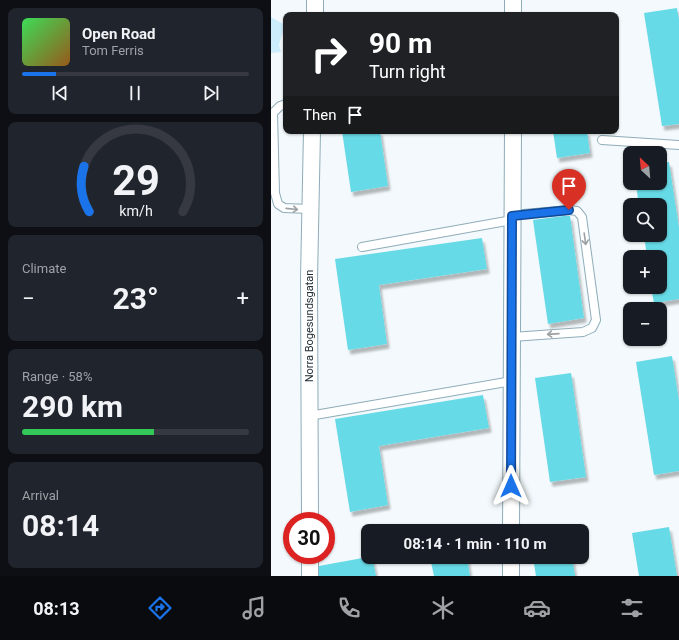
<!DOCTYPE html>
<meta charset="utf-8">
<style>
:root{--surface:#171b24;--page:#20242c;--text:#f1f3f6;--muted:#9ea1a6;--line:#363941;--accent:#1a73e8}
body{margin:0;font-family:Roboto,sans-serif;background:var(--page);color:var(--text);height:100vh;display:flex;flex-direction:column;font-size:15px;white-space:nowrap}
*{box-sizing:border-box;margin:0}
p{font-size:13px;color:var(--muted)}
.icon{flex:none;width:22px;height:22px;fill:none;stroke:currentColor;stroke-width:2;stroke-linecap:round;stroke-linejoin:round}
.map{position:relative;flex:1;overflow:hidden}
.side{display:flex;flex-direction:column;gap:8px;padding:8px;background:#0d0f14;width:271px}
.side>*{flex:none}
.guide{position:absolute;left:12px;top:12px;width:336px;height:122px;border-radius:8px;box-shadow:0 1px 3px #0004;background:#202124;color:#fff;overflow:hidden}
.needle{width:26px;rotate:334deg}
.controls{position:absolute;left:352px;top:146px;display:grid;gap:8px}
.controls a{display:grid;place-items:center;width:44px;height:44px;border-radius:8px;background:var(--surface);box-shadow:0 1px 3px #0004;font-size:20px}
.speed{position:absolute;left:12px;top:512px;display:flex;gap:8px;font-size:20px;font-weight:700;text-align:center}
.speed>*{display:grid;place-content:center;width:52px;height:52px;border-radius:50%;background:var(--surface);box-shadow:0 1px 3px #0004;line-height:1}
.speed .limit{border:6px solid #d22;background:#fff;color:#111}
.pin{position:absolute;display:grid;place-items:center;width:34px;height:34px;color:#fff;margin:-41px -17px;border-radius:50% 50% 50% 0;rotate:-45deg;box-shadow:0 0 4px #0007}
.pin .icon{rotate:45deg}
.me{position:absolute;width:44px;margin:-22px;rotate:0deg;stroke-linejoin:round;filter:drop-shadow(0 0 3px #0008)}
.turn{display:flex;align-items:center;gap:14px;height:84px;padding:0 20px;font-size:18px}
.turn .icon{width:52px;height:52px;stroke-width:2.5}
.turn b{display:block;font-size:28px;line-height:34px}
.then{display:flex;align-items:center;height:38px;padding:0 20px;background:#0003;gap:8px;font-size:15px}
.big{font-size:30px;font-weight:700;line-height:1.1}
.side .card{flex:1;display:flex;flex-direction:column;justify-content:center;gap:6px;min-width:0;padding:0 14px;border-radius:8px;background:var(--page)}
.side .dial{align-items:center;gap:0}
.dial svg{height:104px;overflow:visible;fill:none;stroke:var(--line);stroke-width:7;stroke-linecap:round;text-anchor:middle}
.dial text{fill:var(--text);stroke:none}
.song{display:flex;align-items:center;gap:12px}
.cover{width:48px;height:48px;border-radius:6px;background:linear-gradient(135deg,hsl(130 70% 55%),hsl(30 70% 35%))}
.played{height:4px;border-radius:2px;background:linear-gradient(90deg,var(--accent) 15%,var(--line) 15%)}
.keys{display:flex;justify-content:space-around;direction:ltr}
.heat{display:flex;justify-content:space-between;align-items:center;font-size:22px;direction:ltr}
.charge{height:6px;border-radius:3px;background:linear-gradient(90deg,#34c759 58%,var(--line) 0)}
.trip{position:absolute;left:90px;top:524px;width:228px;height:40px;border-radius:8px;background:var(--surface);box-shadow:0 1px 3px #0004;font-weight:700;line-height:40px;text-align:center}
.tabs{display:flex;height:64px;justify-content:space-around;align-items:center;background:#090b0e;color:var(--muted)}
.tabs .icon{width:28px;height:28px}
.tabs .on{color:var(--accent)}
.tabs b{font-size:18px;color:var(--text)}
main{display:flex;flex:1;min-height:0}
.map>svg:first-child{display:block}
.green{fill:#ccedfc}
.building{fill:#66dae6;filter:url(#shadow)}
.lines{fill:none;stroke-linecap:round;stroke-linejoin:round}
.lane-casing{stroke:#8eacb9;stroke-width:10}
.street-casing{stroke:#8eacb9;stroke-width:18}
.lane{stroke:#fff;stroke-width:8}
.street{stroke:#fff;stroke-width:16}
.oneway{stroke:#9ca1a4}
.route-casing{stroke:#114b97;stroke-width:10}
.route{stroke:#1a73e8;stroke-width:7}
.labels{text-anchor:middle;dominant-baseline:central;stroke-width:4;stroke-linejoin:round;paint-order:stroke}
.street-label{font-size:11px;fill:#232f34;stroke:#fff}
</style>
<main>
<section class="side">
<div class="card">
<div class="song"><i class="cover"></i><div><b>Open Road</b><p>Tom Ferris</p></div></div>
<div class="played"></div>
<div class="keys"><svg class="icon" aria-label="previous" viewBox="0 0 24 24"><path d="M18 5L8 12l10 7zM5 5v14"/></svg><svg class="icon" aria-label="pause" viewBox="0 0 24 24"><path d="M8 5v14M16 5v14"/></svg><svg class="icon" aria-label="next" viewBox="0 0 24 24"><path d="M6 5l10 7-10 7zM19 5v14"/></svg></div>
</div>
<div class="card dial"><svg viewBox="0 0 100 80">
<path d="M14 69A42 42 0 1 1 86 69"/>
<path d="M14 69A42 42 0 0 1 10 34" stroke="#1a73e8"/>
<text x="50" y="56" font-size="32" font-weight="700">29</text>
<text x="50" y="72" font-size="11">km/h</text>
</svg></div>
<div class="card"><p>Climate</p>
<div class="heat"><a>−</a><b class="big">23°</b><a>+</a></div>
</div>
<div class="card"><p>Range · 58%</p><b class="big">290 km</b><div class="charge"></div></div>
<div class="card"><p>Arrival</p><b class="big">08:14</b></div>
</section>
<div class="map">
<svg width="408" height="576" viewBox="0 0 408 576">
<defs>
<filter id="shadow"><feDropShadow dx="2.5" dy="4.5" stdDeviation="1" flood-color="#0004"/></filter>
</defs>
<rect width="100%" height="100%" fill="#f3f9fc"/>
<path class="green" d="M0,17L14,25L8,45L10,52L0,53Z"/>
<g class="building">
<path d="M406,8L408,20V124L391,126L373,13Z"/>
<path d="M71,131H109L117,186L80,192Z"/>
<path d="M282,131H316L319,153L286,158Z"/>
<path d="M398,162L408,228V299L383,303L380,287H389V257H376L373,235H389V205H368L365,185L389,183V163Z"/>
<path d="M292,216H299L313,318L277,324L262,220Z"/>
<path d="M211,238L216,269L108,285L116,344L77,350L64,259Z"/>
<path d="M401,356L408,401V471L383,475L365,362Z"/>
<path d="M300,373L315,477L279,482L264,378Z"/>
<path d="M212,395L218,428L108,446L117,505L79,512L64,419Z"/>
<path d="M398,527L406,576H368L361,533Z"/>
<path d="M97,557H101L105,576H48V566Z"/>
<path d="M159,557H196L199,576H163Z"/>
<path d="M262,557H301L304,576H265Z"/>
</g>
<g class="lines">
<g class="lane-casing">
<g id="lane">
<path d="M15,104L9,106L2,113L4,193L7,204L13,208L39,209"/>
<path d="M331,140L408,145"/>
<path d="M91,247L241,220"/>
<path d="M241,337L312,332L321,328L325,320L311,217L306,211L298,210L241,215"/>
<path d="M38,416L241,381"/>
</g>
</g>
<g class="street-casing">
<g id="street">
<path d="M44,15V0"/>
<path d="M242,15V0"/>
<path d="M39,521L38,279L41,131"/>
<path d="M240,531L242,131"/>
<path d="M39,555V576"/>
<path d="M240,576V557"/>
</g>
</g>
<use href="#lane" class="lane"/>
<use href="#street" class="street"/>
</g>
<defs><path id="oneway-shaft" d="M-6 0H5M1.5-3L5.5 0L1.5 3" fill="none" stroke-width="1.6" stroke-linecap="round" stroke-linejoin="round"/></defs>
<g class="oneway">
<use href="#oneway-shaft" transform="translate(21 209) rotate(6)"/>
<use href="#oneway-shaft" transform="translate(314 239) rotate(82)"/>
<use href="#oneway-shaft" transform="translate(282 334) rotate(176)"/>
</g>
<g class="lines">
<g class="route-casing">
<path id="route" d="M240,486L241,216L298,210"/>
</g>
<use href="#route" class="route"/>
</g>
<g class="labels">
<g class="street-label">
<text transform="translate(38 326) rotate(-90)">Norra Bogesundsgatan</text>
</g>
</g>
</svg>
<div class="controls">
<a><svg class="needle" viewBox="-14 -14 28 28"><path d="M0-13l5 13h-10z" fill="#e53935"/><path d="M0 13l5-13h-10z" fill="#9ea1a6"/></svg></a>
<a><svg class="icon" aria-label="search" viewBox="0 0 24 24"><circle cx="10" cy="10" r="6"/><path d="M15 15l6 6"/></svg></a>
<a>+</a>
<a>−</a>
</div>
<div class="speed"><div class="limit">30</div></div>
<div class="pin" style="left:298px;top:210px;background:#d93025"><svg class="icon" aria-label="arrive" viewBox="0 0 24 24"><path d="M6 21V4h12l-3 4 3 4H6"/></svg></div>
<svg class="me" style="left:240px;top:486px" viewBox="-20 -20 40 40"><path d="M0-17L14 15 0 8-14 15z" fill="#1a73e8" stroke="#fff" stroke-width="4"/></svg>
<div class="trip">08:14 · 1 min · 110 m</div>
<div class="guide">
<div class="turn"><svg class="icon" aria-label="right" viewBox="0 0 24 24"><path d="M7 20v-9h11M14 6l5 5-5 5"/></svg><div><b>90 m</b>Turn right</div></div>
<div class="then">Then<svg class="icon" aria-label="arrive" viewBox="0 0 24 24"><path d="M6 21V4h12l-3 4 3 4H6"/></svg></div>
</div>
</div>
</main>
<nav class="tabs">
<b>08:13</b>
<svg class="icon on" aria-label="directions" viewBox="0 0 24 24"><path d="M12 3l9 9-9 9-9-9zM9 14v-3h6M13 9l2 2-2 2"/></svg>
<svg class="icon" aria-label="music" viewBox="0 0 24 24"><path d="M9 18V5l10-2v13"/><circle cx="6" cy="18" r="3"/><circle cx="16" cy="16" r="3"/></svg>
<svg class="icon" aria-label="phone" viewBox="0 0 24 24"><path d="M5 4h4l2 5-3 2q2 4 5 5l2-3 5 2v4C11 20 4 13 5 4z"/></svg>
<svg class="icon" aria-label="climate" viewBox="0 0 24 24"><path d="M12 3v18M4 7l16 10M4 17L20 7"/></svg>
<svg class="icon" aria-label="car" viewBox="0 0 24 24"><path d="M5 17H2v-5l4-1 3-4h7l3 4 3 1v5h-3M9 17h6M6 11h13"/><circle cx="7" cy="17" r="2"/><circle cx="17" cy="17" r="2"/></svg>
<svg class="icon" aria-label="filters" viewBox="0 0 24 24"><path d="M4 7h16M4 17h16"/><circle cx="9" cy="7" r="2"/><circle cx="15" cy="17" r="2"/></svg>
</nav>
